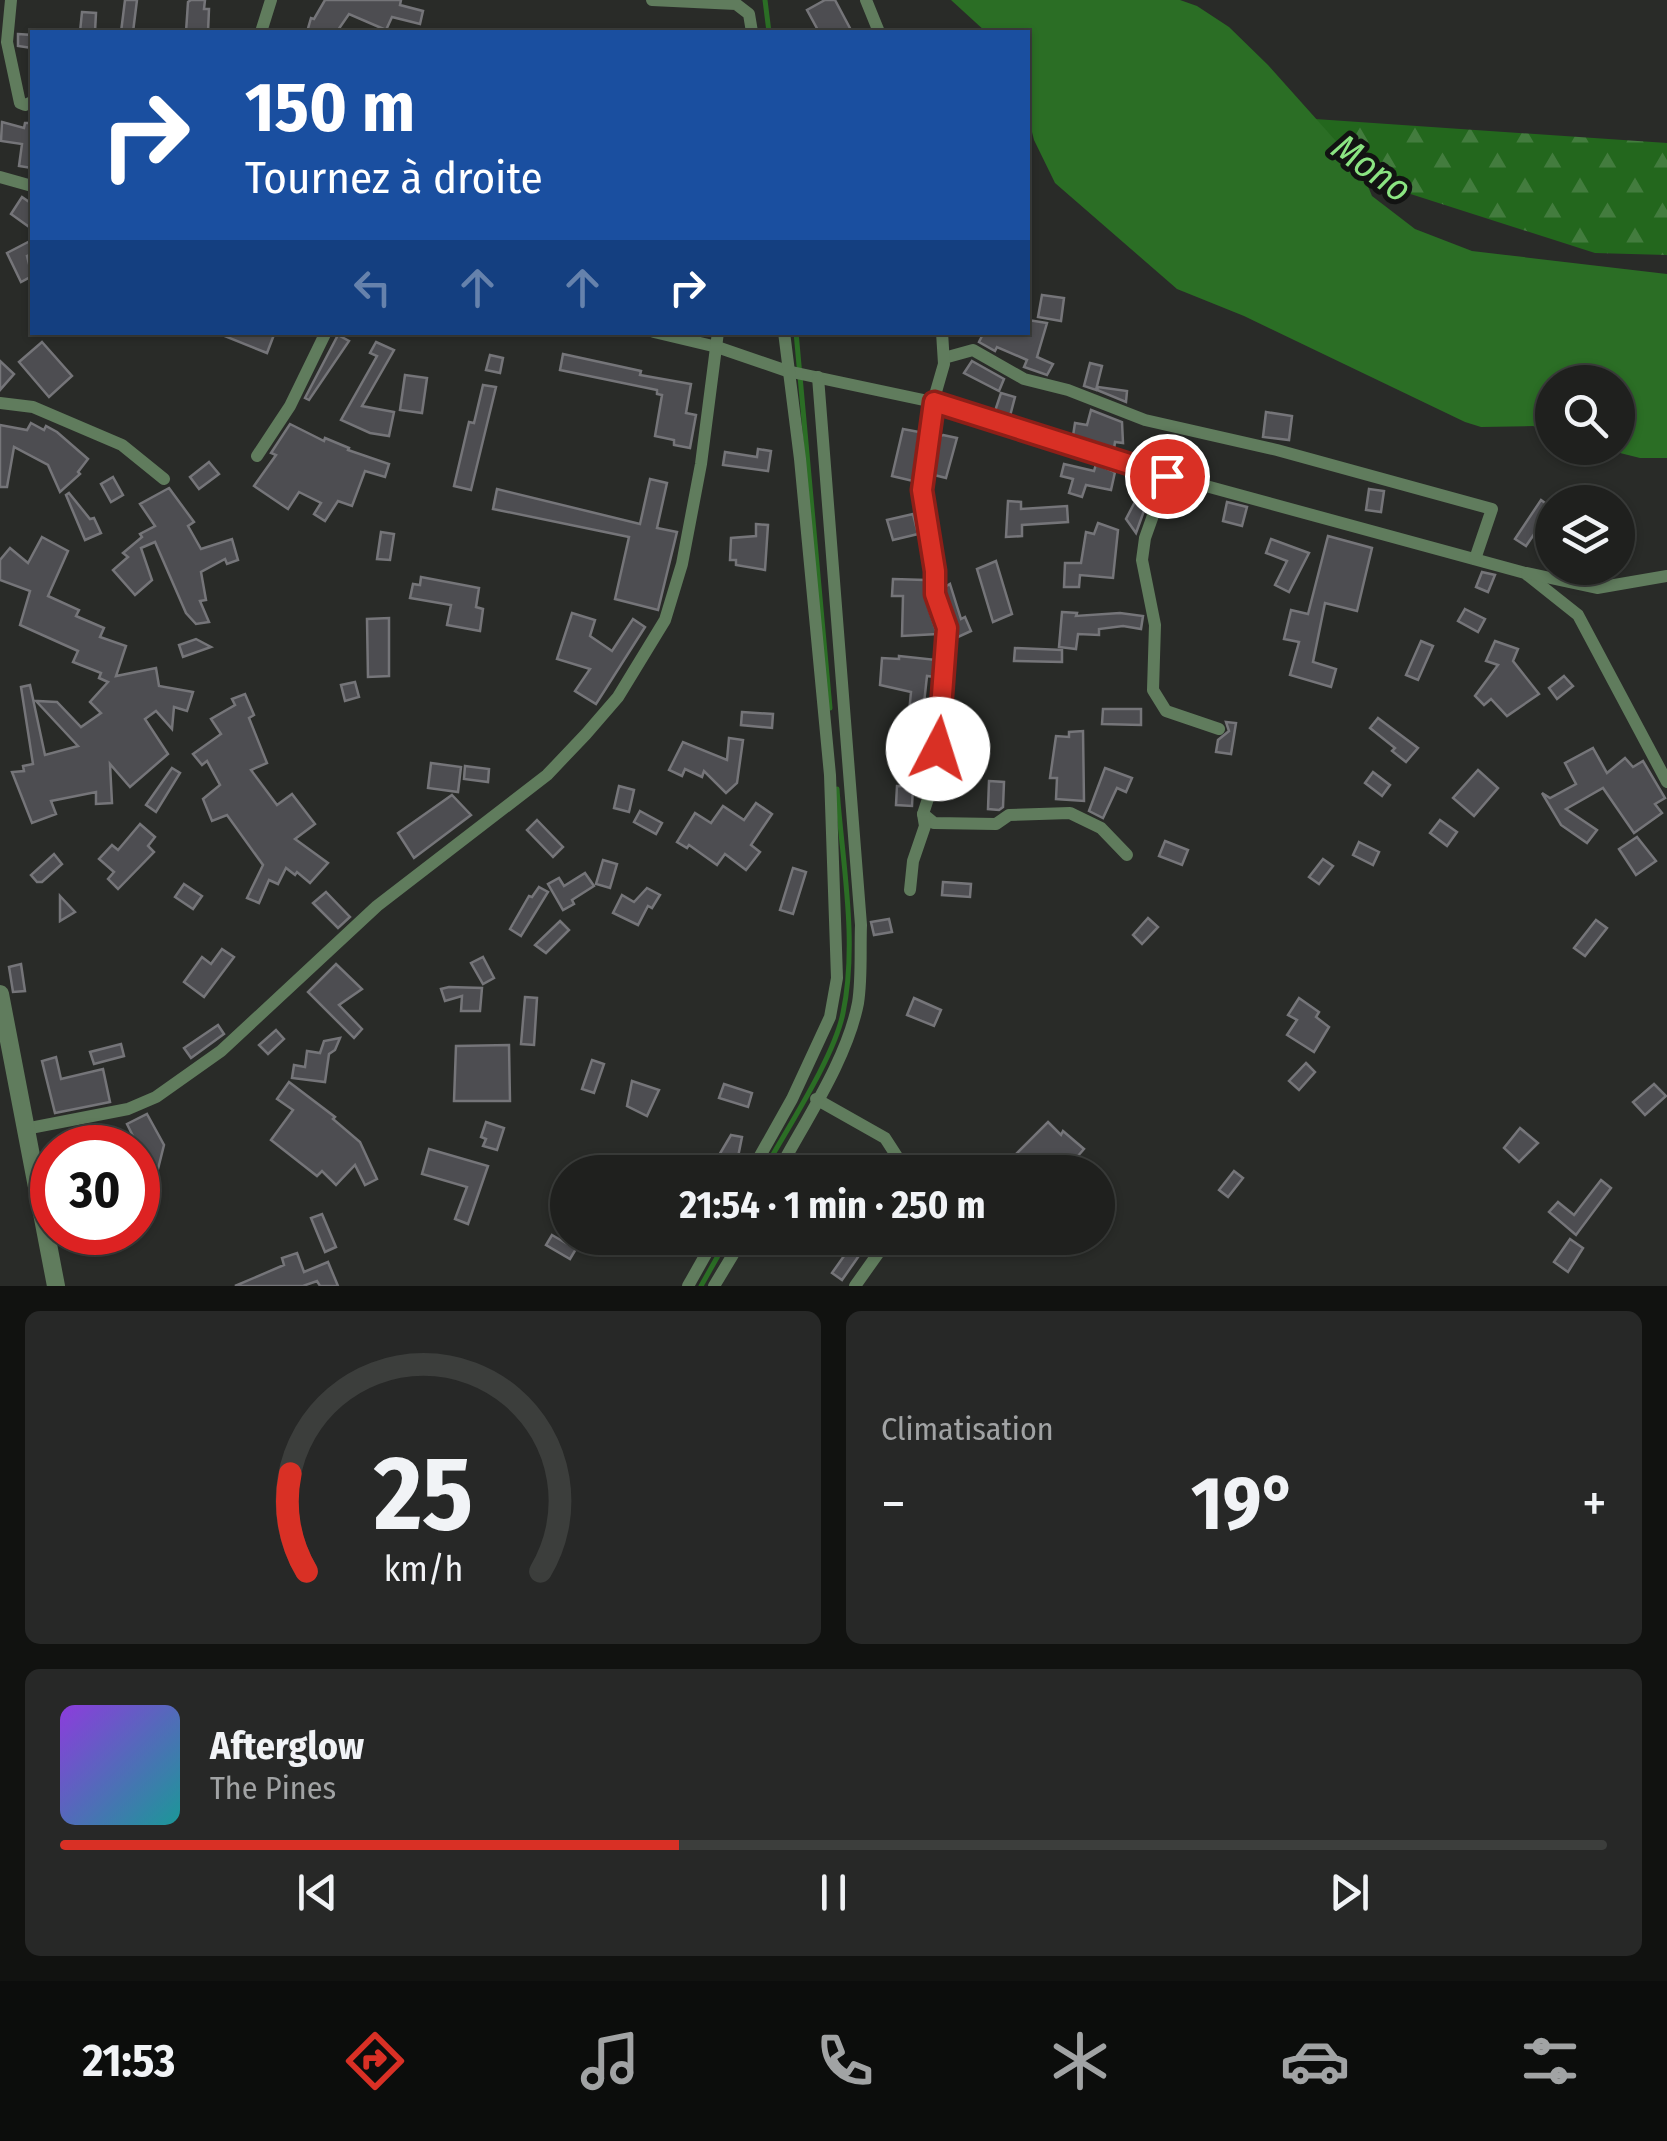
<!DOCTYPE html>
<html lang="fr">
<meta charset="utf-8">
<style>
:root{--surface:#1f201e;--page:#272827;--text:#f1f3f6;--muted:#a1a3a4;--line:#3c3e3c;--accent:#d93025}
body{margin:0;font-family:"Fira Sans Condensed",sans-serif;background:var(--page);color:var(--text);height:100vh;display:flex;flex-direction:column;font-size:38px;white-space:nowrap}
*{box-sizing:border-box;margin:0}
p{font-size:32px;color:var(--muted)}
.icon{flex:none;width:55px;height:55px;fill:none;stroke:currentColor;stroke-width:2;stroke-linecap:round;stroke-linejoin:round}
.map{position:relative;height:1286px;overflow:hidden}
.panel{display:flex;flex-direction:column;gap:25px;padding:25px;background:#111210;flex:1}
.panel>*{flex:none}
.banner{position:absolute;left:30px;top:30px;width:1000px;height:305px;border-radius:0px;box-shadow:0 2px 8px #0004,0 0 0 2px var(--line);background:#1a4fa0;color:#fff;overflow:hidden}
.fabs{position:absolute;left:1535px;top:365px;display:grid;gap:20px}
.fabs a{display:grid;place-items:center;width:100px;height:100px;border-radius:50%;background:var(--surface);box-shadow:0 2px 8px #0004,0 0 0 2px var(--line);font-size:50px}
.speed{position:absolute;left:30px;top:1125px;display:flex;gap:20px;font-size:50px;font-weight:700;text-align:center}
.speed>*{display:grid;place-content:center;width:130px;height:130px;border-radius:50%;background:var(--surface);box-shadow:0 2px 8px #0004,0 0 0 2px var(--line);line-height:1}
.speed .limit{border:15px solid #d22;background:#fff;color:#111}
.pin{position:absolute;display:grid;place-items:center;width:85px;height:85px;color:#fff;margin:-42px;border:5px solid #fff;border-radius:50%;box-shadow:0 2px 10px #0007}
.me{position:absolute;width:110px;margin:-55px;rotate:5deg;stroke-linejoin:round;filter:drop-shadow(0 0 8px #0008)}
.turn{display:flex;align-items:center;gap:35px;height:210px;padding:0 50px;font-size:45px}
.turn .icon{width:130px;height:130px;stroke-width:2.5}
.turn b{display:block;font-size:70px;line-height:85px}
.lanes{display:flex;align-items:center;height:95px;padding:0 50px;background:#0003;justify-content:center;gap:50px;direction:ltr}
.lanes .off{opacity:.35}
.big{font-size:75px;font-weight:700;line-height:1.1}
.panel .tile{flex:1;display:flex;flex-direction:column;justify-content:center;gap:15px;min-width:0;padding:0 35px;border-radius:15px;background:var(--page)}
.panel .dial{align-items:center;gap:0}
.dial svg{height:260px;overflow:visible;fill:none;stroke:var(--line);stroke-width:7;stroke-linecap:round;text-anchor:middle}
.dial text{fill:var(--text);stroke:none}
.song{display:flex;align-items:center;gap:30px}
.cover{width:120px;height:120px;border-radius:15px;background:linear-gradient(135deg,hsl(270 70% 55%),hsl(180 70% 35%))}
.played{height:10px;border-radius:5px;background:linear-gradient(90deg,var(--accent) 40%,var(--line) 40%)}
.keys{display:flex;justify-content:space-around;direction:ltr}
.heat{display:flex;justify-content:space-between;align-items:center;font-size:55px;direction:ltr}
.panel .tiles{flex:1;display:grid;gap:25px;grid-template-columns:1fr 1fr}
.tile:last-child{grid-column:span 2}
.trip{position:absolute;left:550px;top:1155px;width:565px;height:100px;border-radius:50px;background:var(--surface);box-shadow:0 2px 8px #0004,0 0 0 2px var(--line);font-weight:700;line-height:100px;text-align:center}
.tabs{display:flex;height:160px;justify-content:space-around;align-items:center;background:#0c0d0c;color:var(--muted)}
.tabs .icon{width:70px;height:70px}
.tabs .active{color:var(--accent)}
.tabs b{font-size:45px;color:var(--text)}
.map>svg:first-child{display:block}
.forest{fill:url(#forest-firs)}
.water{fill:#2b6e25}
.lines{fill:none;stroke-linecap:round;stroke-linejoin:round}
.stream{stroke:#2b6e25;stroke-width:5}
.building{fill:#4d4d51;stroke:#757579;stroke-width:2.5}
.minor{stroke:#607c5d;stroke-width:12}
.tertiary{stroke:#607c5d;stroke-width:18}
.route-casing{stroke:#8d1f18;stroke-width:25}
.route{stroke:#d93025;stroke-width:18}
.labels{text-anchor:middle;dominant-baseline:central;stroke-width:10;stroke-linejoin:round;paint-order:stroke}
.water-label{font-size:38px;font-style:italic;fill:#8be482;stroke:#121312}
</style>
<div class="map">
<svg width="1667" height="1286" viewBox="0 0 1667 1286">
<defs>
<pattern id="forest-firs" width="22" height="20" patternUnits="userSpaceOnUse" patternTransform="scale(2.5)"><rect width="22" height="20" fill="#23671d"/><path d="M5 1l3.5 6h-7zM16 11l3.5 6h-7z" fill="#437c3e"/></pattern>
</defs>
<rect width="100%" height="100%" fill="#292b28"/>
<path class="forest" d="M1315,119L1667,143V255L1595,253L1398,190L1361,169Z"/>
<path class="water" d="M951,0H1180L1197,6L1229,27L1268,65L1361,169L1372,196L1415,229L1472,251L1667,274V458H1640L1600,448H1618V382H1552V433L1533,426L1481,427L1465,422L1244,316L1177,289L1055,183L1034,140L1028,116V32H986Z"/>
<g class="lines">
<g class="stream">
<path d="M765,0L769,32"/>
<path d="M796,332L830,708"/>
<path d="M763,1172C786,1130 834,1058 843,1013C858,941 842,861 837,789"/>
<path d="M701,1286L728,1238"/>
</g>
</g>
<g class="building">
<path d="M125,0H137L133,32H121Z"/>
<path d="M191,0H205L204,9H209L208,32H186L188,2Z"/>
<path d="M325,0H401L400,5L423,11L420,24L392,17L386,30L349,14L338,30L307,32L311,18L314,19Z"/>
<path d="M825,0H835L852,32H819L807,10Z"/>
<path d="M82,12L96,13L95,32H80Z"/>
<path d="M18,34L32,35V48L18,46Z"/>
<path d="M2,122L24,128L25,123H32V168L19,166L22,144L1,141Z"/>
<path d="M22,197L32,204V229L11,214Z"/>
<path d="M32,240V254L27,256L32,276L21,282L7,253Z"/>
<path d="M1042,295L1064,298L1061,321L1038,317Z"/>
<path d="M1028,320L1047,323L1037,357L1053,364L1047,375L1024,367L1027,360L997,347L995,351L979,342L984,332H1028Z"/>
<path d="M275,332L267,353L217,333V332Z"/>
<path d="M338,335L349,341L309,400L305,398Z"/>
<path d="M42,342L72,376L49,397L19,362Z"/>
<path d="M376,342L394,350L362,406L394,412L389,436L370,433L341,420L377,356L370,353Z"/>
<path d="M563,354L641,371L640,375L691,384L686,413L696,415L690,448L674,445V440L655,436L662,395L657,394V390L560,370Z"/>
<path d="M490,355L503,358L500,373L486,370Z"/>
<path d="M0,361L14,374L0,390Z"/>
<path d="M972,361L1004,379L999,391L964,373Z"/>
<path d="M1090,363L1102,366L1096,390L1084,386Z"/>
<path d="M405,375L427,378L422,413L400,410Z"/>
<path d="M483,385L496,387L471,490L454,486L469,422L474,423Z"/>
<path d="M1098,387L1127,391L1126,402L1097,390Z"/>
<path d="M1001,393L1015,397L1010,416L995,411Z"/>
<path d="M1091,410L1122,422L1123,443L1115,442L1114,449L1073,436L1075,423L1087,425Z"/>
<path d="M1266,412L1292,416L1289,440L1263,437Z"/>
<path d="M31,423L44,430L46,426L57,432L88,459L78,472L80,474L60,492L48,465L14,447L7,487H0V425L27,430Z"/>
<path d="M290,424L324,441L325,438L349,448L348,450L389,464L385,477L365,471L352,506L338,501L325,521L314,514L321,503L299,492L288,509L254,486L276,455L271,453Z"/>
<path d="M903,429L919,432L913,481L892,476Z"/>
<path d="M943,435L957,438L946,478L934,475L939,437Z"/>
<path d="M758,449L771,451L768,471L723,465L725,452L757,457Z"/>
<path d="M209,462L219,474L199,489L190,477Z"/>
<path d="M1064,464L1094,471L1096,464L1115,472L1111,490L1086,485L1082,497L1069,493L1073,479L1061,476Z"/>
<path d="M113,477L123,495L111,502L101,484Z"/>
<path d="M650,479L667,483L657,528L677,532L658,610L615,599L629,537L493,509L497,489L640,524Z"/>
<path d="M169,488L194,522L188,526L201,549L232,539L238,560L227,564L225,559L201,572L206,600L200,601L209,622L196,624L186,613L155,542L141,548L152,580L135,595L113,570L128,557L123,553L142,537L140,534L155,526L140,504Z"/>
<path d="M1369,489L1384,491L1381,512L1366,510Z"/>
<path d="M1141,490L1150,494L1136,533L1126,519Z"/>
<path d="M69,493L90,519L94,518L101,533L85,540L66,495Z"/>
<path d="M1541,500L1552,508L1526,546L1515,539Z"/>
<path d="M1008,501L1021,502V509L1067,506L1068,522L1022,525V536L1006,537Z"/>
<path d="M1227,502L1247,507L1242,526L1223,521Z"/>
<path d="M913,514L918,534L893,540L887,520Z"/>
<path d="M1098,523L1118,530L1113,578L1080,575L1079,587H1064L1065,563H1081L1086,532L1094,534Z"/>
<path d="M756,524L768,525L765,570L736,565V560H730L731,538L756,536Z"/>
<path d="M381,532L394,534L390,560L377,559Z"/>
<path d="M1328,536L1372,548L1357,611L1325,603L1313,662L1336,669L1331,687L1290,675L1299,642L1284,639L1291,610L1308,614Z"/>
<path d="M42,537L68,551L48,596L79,610L76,616L104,628L100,637L126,646L116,676L156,668L159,686L193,692L187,711L174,707L172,729L156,711L145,719L168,754L130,787L110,764L112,803L96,804V792L51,801L56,814L32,823L12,772L24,771L23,766L33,764L21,687L30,685L45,755L78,746L36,701L57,702L81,727L101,713L90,702L108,682L99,678L101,673L73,662L78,651L20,625L30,591L0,580V560L10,548L28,563Z"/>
<path d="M1271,539L1309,553L1289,592L1275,585L1287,561L1266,553Z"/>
<path d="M996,561L1012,614L993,622L977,569Z"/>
<path d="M1482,572L1495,575L1488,592L1476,587Z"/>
<path d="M421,577L479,588L476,607L483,609L480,631L447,625L451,605L410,598L413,584L420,585Z"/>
<path d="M893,579L925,580V597L937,634L902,636L903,596H892Z"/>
<path d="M950,584L961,619L965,617L971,631L958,637L945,592V587Z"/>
<path d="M1465,609L1485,619L1478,632L1458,621Z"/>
<path d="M1062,612L1077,613L1076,616L1120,613L1143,616L1141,629L1123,626L1099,629V635L1078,634L1076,649L1059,647Z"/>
<path d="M572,613L595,620L590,636L612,651L633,619L645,627L596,704L575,691L590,669L557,659Z"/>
<path d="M389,618V676L368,677L367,619Z"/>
<path d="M196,639L211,647L183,657L179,645Z"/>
<path d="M1421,641L1433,646L1418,680L1406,675Z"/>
<path d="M1495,641L1518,649L1513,661L1539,694L1507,716L1491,699L1484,705L1475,696L1498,665L1486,661Z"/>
<path d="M1015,648L1062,650V662L1014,661Z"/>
<path d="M899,656L937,660L935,677L927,676L923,712L932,713L931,725L908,723L911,692L880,685L882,658L899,659Z"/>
<path d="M1564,676L1573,686L1557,699L1549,688Z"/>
<path d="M355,682L359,697L345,701L341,685Z"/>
<path d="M245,694L254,715L249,718L267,763L251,770L277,805L292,794L315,824L295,839L328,863L310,883L297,872L295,875L286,868L278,884L269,880L259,903L247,898L263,865L227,815L212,821L203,799L220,785L207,761L202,765L193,754L221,734L211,719L235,705L232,699Z"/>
<path d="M1103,709H1141V725L1102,724Z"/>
<path d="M742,712L773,714L772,728L741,725Z"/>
<path d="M1378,718L1418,748L1406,762L1392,751L1395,748L1370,728Z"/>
<path d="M1226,722L1236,723L1231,754L1216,752L1218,740L1229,731Z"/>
<path d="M1083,731L1084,801L1056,799L1057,778H1050L1056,736L1069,737V732Z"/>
<path d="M729,738L743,740L737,783L726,793L704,771L702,777L685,769L682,776L669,770L683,742L727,760Z"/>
<path d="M1593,748L1607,773L1625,758L1633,767L1643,761L1665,798L1655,804L1662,813L1634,833L1603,788L1566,809L1597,830L1587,843L1561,825L1542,793L1550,798L1576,784L1565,763Z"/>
<path d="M431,763L461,767L458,792L428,788Z"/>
<path d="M465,766L489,769L488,782L464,779Z"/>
<path d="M172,768L180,773L156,812L146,805Z"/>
<path d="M1105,768L1132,778L1126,792L1117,788L1103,818L1089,811Z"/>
<path d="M1478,770L1498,788L1474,816L1453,798Z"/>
<path d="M1373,772L1390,785L1382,796L1365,783Z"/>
<path d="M989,781L1004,782L1003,807L999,810L988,809Z"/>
<path d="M619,786L634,790L629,812L614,808Z"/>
<path d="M897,786L913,787L912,806L896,805Z"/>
<path d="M452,795L471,815L414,858L398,833Z"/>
<path d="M756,803L772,814L751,845L760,852L746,870L725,854L717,865L689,845L687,848L677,842L695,813L711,823L723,806L744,820Z"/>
<path d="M640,811L662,823L656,834L634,822Z"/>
<path d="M537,820L563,847L553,857L527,830Z"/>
<path d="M1440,820L1457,832L1447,846L1430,833Z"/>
<path d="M140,824L155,837L148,846L154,852L118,889L108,879L114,872L99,859L112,845L118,850Z"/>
<path d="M1637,837L1656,861L1636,875L1619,849Z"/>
<path d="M1165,841L1188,850L1182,865L1159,856Z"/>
<path d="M1359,842L1379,852L1373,865L1353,855Z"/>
<path d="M54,854L62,864L42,882H37L31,875Z"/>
<path d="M1323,859L1333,866L1319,884L1309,877Z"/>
<path d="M603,860L617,864L610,888L596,884Z"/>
<path d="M793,868L806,872L793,914L780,910Z"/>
<path d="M585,873L594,886L572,900L574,904L563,910L548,884L559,878L564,886Z"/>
<path d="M943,882L971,884L970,897L942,895Z"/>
<path d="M184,884L202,896L193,909L175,897Z"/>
<path d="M539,887L548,892L521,936L510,929L529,896L532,897Z"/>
<path d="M647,888L660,895L652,908L648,906L638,925L613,913L622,895L634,902Z"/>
<path d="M326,892L350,917L338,928L313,903Z"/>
<path d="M60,896L75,912L60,921Z"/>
<path d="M1148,918L1158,927L1142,944L1133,935Z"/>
<path d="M889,919L892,932L874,935L871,922Z"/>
<path d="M1596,920L1607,928L1585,956L1574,948Z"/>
<path d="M560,921L569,930L546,953L535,945Z"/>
<path d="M222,949L234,957L204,997L184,982L202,957L211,964Z"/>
<path d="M483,957L494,978L483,984L471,963Z"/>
<path d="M21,964L25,991L13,992L9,967Z"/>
<path d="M336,964L362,989L339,1005L362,1029L354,1038L308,992Z"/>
<path d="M449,987L482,988L480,1011H461L462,996L445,1001L441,989Z"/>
<path d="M525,997L537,998L534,1045L521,1044Z"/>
<path d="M914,998L941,1010L934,1026L907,1015Z"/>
<path d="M1299,998L1319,1012L1316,1017L1329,1027L1314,1052L1287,1035L1297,1020L1288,1015Z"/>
<path d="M218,1025L224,1034L191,1058L184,1048Z"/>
<path d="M276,1030L284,1039L268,1054L259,1045Z"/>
<path d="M340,1038L335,1050L329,1054L325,1082L292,1078L294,1065L305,1067L307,1051L320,1053L324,1041Z"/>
<path d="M121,1044L124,1056L94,1064L90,1052Z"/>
<path d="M509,1045L510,1101H454L456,1046Z"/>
<path d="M56,1057L61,1079L103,1069L110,1102L55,1113L42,1061Z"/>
<path d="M592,1060L604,1064L594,1093L582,1089Z"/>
<path d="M1306,1063L1315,1072L1299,1090L1289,1081Z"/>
<path d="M632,1081L659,1090L647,1116L627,1106Z"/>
<path d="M289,1082L335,1117L333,1119L360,1142L377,1179L365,1185L355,1165L336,1185L322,1171L317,1176L271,1140L293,1110L277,1099Z"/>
<path d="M724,1084L752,1093L748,1107L719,1098Z"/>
<path d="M1654,1084L1666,1096L1645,1115L1633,1102Z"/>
<path d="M147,1114L164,1145L155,1181L160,1191L138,1201V1148H129L135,1140L127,1124Z"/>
<path d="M486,1122L504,1128L497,1150L483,1146L486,1139L481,1137Z"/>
<path d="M1048,1122L1061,1135L1063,1131L1084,1149L1064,1172L1051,1165L1044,1172H1034L1018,1158L1020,1155L1017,1153Z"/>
<path d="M1520,1128L1538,1143L1519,1162L1504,1148Z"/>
<path d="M731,1135L742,1137L737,1162L730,1172H709Z"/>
<path d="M429,1149L488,1166L468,1224L455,1219L467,1187L422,1174Z"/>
<path d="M1234,1171L1243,1178L1228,1197L1219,1190Z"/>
<path d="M1601,1180L1611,1188L1576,1235L1549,1212L1558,1202L1574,1215Z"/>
<path d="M322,1214L336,1247L325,1252L311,1218Z"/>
<path d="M552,1235L576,1249L570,1259L546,1245Z"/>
<path d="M819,1238H840L863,1250L842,1280L832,1273L844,1256Z"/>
<path d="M1570,1239L1583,1248L1568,1272L1554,1262Z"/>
<path d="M297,1253L304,1272L328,1262L338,1286H320L317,1281L303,1286H235L284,1265L282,1258Z"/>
</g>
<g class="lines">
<g class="minor">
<path d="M11,0L7,42L20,103L25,105L32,102"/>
<path d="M652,0L736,4L749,14L752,32"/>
<path d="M866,0L879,32"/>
<path d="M261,32L271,0"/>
<path d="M0,177L32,186"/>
<path d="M654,332L717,347L787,371L933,402L1140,468L1525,573L1578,615L1667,782"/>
<path d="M944,358L973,350L1024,379L1068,390L1145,420L1277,450L1492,509L1475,559"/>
<path d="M0,403L33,407L122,445L164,479"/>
<path d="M257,456L290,406L326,332"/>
<path d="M1167,476L1145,538L1142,560L1155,625L1153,690L1166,711L1219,729"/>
<path d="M1527,573L1597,588L1667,576"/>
<path d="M923,814L934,823L996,824L1009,815L1070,813L1101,828L1127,855"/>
<path d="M910,890L913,861L925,826L923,814L936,774L948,646L947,628L935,594V571L922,490L933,402L944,364L942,332"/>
<path d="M816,1099L885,1138L907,1172"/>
<path d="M25,1129L128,1109L156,1097L221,1051L377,906L547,775L586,734L618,697L665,620L682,564L701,464L718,332"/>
<path d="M751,1172L792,1099L830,1017L837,978L830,775L800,459L784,332"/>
<path d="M778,1172C805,1121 847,1060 858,1003C862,978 860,950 861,925L818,377"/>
<path d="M688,1286L715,1238"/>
<path d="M714,1286L743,1238"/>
<path d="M855,1286L889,1238"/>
</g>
<path class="tertiary" d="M0,994L56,1286"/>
</g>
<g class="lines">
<g class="route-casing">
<path id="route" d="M938,749L947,628L935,594V571L922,490L934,402L1167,476"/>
</g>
<use href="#route" class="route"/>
</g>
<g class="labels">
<g class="water-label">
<text transform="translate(1372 168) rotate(36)">Mono</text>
</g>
</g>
</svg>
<div class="fabs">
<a><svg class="icon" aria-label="search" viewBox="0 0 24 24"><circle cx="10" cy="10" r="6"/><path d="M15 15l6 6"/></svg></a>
<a><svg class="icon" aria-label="layers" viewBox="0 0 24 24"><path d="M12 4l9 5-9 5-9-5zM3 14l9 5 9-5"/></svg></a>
</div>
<div class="speed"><div class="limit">30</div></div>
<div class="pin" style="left:1167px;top:476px;background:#d93025"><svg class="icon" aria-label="arrive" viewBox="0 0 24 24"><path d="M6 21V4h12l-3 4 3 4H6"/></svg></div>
<svg class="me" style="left:938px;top:749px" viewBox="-20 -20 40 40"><circle r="19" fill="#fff"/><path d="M0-13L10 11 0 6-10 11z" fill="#d93025"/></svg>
<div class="trip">21:54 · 1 min · 250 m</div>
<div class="banner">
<div class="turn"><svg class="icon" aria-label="right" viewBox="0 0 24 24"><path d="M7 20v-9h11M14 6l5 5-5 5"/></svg><div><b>150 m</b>Tournez à droite</div></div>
<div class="lanes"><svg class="icon off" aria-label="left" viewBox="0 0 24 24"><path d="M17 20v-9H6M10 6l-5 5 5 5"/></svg><svg class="icon off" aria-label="ahead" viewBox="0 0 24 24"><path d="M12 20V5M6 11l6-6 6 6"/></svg><svg class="icon off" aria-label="ahead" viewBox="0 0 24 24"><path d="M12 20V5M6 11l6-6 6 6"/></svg><svg class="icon" aria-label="right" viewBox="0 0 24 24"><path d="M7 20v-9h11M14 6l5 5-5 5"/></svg></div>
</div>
</div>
<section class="panel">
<div class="tiles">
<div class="tile dial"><svg viewBox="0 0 100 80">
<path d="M14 69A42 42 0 1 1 86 69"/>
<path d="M14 69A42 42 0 0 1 9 39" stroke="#d93025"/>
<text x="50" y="56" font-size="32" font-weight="700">25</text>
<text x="50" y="72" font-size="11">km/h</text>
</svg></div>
<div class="tile"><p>Climatisation</p>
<div class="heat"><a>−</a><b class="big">19°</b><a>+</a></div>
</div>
<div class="tile">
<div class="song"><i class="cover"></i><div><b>Afterglow</b><p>The Pines</p></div></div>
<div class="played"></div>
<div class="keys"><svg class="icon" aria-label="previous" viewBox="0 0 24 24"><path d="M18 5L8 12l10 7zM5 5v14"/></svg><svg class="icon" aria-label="pause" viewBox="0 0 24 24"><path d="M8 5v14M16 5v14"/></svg><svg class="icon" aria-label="next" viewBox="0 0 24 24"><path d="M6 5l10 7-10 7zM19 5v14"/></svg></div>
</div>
</div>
</section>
<nav class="tabs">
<b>21:53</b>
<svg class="icon active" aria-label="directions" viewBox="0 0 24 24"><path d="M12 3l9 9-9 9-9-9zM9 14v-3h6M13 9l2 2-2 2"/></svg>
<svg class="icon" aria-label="music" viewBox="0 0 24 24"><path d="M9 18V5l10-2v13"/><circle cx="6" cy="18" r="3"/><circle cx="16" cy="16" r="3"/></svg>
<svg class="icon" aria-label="phone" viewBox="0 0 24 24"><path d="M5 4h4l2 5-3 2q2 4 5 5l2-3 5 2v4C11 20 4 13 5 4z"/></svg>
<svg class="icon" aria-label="climate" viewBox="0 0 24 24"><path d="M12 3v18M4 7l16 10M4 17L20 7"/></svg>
<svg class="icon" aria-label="car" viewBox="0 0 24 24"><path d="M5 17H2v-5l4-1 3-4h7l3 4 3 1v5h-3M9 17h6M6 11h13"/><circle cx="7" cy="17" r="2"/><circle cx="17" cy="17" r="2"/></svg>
<svg class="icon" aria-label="filters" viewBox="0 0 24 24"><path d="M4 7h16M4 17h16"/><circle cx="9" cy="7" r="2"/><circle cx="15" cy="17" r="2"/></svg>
</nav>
